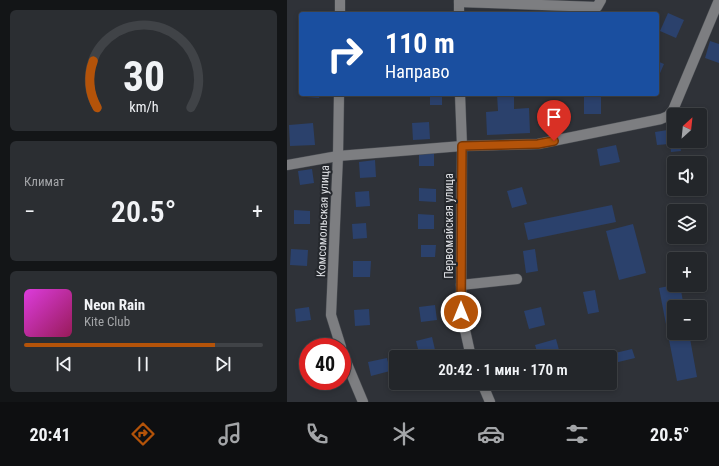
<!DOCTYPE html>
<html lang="ru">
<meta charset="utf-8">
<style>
:root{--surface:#23262a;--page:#2b2e32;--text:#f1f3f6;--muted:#a3a5a8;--line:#404347;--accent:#b45309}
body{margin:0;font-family:"Roboto Condensed",sans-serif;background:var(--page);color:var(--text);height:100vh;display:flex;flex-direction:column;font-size:15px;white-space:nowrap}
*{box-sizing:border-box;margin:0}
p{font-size:13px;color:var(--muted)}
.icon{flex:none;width:22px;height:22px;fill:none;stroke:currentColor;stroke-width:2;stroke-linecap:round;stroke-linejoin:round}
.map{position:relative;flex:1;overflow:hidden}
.drawer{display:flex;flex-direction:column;gap:10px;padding:10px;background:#131517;width:287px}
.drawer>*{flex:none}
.top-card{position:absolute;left:12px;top:12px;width:360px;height:84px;border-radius:4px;box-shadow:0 2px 6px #0003,0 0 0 1px var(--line);background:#1a4fa0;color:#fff;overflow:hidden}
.needle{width:26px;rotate:27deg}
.controls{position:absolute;left:380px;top:108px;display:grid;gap:8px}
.controls a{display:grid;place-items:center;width:40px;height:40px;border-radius:4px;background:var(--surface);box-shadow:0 2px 6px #0003,0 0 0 1px var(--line);font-size:20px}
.speed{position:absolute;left:12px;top:338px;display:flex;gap:8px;font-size:20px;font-weight:700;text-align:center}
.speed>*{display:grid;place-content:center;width:52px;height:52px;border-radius:50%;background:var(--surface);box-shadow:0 2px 6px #0003,0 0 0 1px var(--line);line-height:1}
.speed .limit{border:6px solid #d22;background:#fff;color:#111}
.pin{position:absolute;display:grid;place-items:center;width:34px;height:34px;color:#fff;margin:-41px -17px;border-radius:50% 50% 50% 0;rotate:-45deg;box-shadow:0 0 4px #0007}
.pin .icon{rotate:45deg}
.me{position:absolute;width:44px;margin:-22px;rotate:0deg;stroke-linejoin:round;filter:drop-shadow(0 0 3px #0008)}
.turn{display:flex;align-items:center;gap:14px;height:84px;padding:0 20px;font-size:18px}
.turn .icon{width:52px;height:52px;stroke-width:2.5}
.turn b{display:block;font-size:28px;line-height:34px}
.big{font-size:30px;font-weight:600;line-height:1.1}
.drawer .tile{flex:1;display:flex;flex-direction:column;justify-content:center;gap:6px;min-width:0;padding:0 14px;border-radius:6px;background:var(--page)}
.drawer .dial{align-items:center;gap:0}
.dial svg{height:104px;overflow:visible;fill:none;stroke:var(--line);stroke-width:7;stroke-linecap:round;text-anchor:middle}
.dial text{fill:var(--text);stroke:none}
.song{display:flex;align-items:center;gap:12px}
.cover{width:48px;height:48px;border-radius:6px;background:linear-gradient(135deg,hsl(300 70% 55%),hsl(330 70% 35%))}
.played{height:4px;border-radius:2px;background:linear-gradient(90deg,var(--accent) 80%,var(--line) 80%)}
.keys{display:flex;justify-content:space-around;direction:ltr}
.heat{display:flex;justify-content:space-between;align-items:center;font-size:22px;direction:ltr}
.trip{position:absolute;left:102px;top:350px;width:228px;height:40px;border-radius:4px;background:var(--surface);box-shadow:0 2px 6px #0003,0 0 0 1px var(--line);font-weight:600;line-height:40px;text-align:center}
.tab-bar{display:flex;height:64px;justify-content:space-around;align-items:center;background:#0e0f11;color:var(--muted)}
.tab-bar .icon{width:28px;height:28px}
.tab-bar .selected{color:var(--accent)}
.tab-bar b{font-size:18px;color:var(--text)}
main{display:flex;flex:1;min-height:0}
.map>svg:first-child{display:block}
.building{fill:#2b416c}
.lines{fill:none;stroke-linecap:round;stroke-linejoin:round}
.minor-casing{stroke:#4b4e53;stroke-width:11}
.minor{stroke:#7d7e81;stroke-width:10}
.route-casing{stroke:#753606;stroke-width:10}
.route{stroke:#b45309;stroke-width:7}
.labels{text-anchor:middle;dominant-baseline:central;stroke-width:4;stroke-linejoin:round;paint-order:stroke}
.street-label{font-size:12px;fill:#dddfe3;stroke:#25282d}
</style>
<main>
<section class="drawer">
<div class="tile dial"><svg viewBox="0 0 100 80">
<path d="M14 69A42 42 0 1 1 86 69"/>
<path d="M14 69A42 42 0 0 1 11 33" stroke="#b45309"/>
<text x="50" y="56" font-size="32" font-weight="700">30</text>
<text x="50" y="72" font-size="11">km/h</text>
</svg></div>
<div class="tile"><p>Климат</p>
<div class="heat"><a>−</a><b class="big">20.5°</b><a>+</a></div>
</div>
<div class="tile">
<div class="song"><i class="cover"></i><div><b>Neon Rain</b><p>Kite Club</p></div></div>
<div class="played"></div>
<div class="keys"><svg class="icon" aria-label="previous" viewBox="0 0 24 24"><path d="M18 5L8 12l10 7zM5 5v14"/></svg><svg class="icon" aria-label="pause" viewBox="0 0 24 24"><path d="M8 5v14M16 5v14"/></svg><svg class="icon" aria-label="next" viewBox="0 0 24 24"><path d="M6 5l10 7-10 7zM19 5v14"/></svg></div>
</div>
</section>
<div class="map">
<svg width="432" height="402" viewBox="0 0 432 402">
<rect width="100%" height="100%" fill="#2f3238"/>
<g class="building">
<rect x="133" y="11" width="14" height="3"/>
<path d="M381,13L397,20L389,38L373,31Z"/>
<path d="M423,41L432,44V63L418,58Z"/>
<path d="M370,61L377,64L370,80Z"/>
<path d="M19,94H33L32,98L19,97Z"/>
<rect x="143" y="94" width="12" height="11"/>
<path d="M210,94H227V109L242,108L243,133L200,135L199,112L211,111Z"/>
<rect x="297" y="96" width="17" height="18"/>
<path d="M142,122L143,139L126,140L125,123Z"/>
<path d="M26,123L28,145L3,146L2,125Z"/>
<path d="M387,129V141H392L394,151L384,152L383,144L370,145L368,132Z"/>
<path d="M329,145L333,162L313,166L310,149Z"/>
<rect x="132" y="152" width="15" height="14"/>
<path d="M88,160L89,177L73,178L72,162Z"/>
<path d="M25,169L27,183L13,185L11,171Z"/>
<path d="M235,187L240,204L225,208L220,191Z"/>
<path d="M132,188L149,189V202L132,201Z"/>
<path d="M82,191L83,206L69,207L68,192Z"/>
<path d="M325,205L329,222L241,240L237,223Z"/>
<path d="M7,210L23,211V224H7Z"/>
<path d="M131,214L147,215V229H131Z"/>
<path d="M79,223L80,238L66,239L65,224Z"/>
<path d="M346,224L359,273L332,280L319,231Z"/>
<path d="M134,245H149L148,257H134Z"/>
<path d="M4,249L21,250L20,266L3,265Z"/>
<path d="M248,249L251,271L239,273L236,251Z"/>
<path d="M66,261H84L83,277H66Z"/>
<path d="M387,285H393L397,307H387V333H402L410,377L390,381L372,288Z"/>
<path d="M308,290L312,312L301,314L296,292Z"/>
<path d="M148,305L150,320L134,322L132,307Z"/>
<path d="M22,307L24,320L9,322L8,309Z"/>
<path d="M254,307L258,325L242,329L237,311Z"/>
<path d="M82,309L83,325L68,326L67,310Z"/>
<path d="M145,337L149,354L133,357L129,341Z"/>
<path d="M269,339L272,350L251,355L248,345Z"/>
<path d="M345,349L348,358L323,364V357H311Z"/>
<path d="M100,358L103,371L84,376L81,362Z"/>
</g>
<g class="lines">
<g class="minor-casing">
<g id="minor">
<path d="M172,0V14"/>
<path d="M172,2L310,7L314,0"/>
<path d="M53,14V0"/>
<path d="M52,94L51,156L44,315L54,347"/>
<path d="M173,94L175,146L174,312L184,357"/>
<path d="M0,165L51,156L175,146L251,144L374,119L381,116L386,110L432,0"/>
<path d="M174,285L230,279"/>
<path d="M55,352L76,402"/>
<path d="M195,383L203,402"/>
</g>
</g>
<use href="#minor" class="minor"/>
</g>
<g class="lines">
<g class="route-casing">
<path id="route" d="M174,312L175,146L251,144L267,141"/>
</g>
<use href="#route" class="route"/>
</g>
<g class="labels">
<g class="street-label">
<text transform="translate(36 221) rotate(-88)">Комсомольская улица</text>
<text transform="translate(162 226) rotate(-90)">Первомайская улица</text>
</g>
</g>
</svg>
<div class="controls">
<a><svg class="needle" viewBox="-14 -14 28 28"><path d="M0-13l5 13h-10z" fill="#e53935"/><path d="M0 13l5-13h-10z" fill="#a3a5a8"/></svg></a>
<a><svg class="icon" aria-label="sound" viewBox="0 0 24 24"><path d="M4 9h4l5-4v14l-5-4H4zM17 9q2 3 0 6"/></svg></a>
<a><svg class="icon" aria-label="layers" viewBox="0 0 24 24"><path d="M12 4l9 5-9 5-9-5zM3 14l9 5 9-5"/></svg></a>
<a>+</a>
<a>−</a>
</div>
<div class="speed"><div class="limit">40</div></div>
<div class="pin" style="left:267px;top:141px;background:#d93025"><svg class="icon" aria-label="arrive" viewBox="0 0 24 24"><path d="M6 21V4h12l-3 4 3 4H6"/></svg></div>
<svg class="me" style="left:174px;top:312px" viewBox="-20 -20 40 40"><circle r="17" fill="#b45309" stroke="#fff" stroke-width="3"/><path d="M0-11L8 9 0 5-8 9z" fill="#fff"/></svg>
<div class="trip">20:42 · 1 мин · 170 m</div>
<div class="top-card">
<div class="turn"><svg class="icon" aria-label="right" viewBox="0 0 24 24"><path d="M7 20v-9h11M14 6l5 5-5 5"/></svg><div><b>110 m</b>Направо</div></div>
</div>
</div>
</main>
<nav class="tab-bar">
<b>20:41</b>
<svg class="icon selected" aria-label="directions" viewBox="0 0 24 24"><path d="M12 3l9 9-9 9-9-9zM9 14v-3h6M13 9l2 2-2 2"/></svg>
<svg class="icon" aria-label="music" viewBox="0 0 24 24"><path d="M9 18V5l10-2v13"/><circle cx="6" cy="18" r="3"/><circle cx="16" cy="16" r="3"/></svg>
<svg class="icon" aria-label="phone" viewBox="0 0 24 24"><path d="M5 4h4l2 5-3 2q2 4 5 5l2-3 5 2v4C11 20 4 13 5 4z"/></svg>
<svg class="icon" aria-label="climate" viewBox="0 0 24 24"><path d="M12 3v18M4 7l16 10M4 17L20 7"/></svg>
<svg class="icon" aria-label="car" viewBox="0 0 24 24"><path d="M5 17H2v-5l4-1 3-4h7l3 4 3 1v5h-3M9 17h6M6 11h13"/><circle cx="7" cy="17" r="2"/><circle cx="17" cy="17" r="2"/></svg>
<svg class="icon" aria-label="filters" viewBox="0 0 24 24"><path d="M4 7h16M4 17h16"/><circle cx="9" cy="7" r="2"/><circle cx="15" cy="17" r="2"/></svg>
<b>20.5°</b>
</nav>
